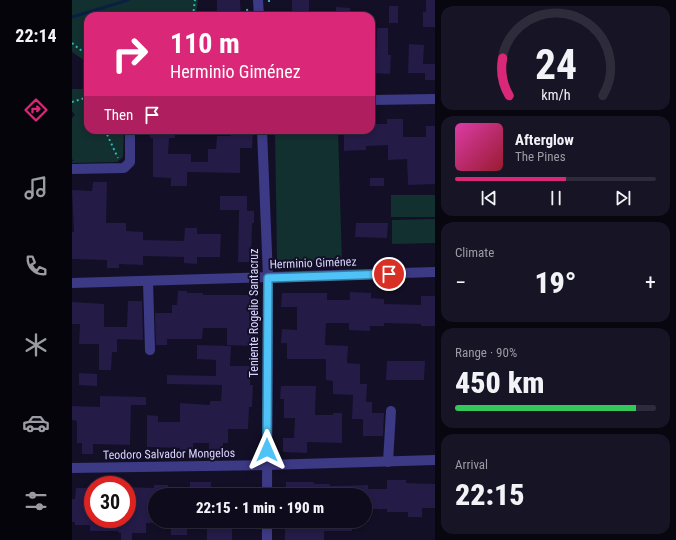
<!DOCTYPE html>
<meta charset="utf-8">
<style>
:root{--surface:#0e0b1c;--page:#171425;--text:#f1f3f6;--muted:#9b9ba3;--line:#2e2b3b;--accent:#db2777}
body{margin:0;font-family:"Roboto Condensed",sans-serif;background:var(--page);color:var(--text);height:100vh;display:flex;flex-direction:column;font-size:15px;white-space:nowrap}
*{box-sizing:border-box;margin:0}
p{font-size:13px;color:var(--muted)}
.icon{flex:none;width:22px;height:22px;fill:none;stroke:currentColor;stroke-width:2;stroke-linecap:round;stroke-linejoin:round}
.map{position:relative;flex:1;overflow:hidden}
.details{display:flex;flex-direction:column;gap:6px;padding:6px;background:#08060f;width:241px}
.details>*{flex:none}
.banner{position:absolute;left:12px;top:12px;width:291px;height:122px;border-radius:12px;box-shadow:0 2px 6px #0003,0 0 0 1px var(--line);background:#db2777;color:#fff;overflow:hidden}
.speed{position:absolute;left:12px;top:476px;display:flex;gap:8px;font-size:20px;font-weight:700;text-align:center}
.speed>*{display:grid;place-content:center;width:52px;height:52px;border-radius:50%;background:var(--surface);box-shadow:0 2px 6px #0003,0 0 0 1px var(--line);line-height:1}
.speed .limit{border:6px solid #d22;background:#fff;color:#111}
.pin{position:absolute;display:grid;place-items:center;width:34px;height:34px;color:#fff;margin:-17px;border:2px solid #fff;border-radius:50%;box-shadow:0 1px 4px #0007}
.me{position:absolute;width:44px;margin:-22px;rotate:0deg;stroke-linejoin:round;filter:drop-shadow(0 0 3px #0008)}
.turn{display:flex;align-items:center;gap:14px;height:84px;padding:0 20px;font-size:18px}
.turn .icon{width:52px;height:52px;stroke-width:2.5}
.turn b{display:block;font-size:28px;line-height:34px}
.then{display:flex;align-items:center;height:38px;padding:0 20px;background:#0003;gap:8px;font-size:15px}
.big{font-size:30px;font-weight:800;line-height:1.1}
.details .widget{flex:1;display:flex;flex-direction:column;justify-content:center;gap:6px;min-width:0;padding:0 14px;border-radius:12px;background:var(--page)}
.details .dial{align-items:center;gap:0}
.dial svg{height:104px;overflow:visible;fill:none;stroke:var(--line);stroke-width:7;stroke-linecap:round;text-anchor:middle}
.dial text{fill:var(--text);stroke:none}
.song{display:flex;align-items:center;gap:12px}
.cover{width:48px;height:48px;border-radius:6px;background:linear-gradient(135deg,hsl(320 70% 55%),hsl(350 70% 35%))}
.played{height:4px;border-radius:2px;background:linear-gradient(90deg,var(--accent) 55%,var(--line) 55%)}
.keys{display:flex;justify-content:space-around;direction:ltr}
.heat{display:flex;justify-content:space-between;align-items:center;font-size:22px;direction:ltr}
.charge{height:6px;border-radius:3px;background:linear-gradient(90deg,#34c759 90%,var(--line) 0)}
.trip{position:absolute;left:76px;top:488px;width:224px;height:40px;border-radius:20px;background:var(--surface);box-shadow:0 2px 6px #0003,0 0 0 1px var(--line);font-weight:800;line-height:40px;text-align:center}
main{display:flex;flex:1;min-height:0}
.menu{display:flex;flex-direction:column;width:72px;justify-content:space-around;align-items:center;background:#06040b;color:var(--muted)}
.menu .icon{width:28px;height:28px}
.menu .on{color:var(--accent)}
.menu b{font-size:18px;color:var(--text)}
.map>svg:first-child{display:block}
.green{fill:#12302f}
.lines{fill:none;stroke-linecap:round;stroke-linejoin:round}
.stream{stroke:#0a1f44;stroke-width:3}
.building{fill:#241b47}
.path{stroke:#2fb8b0;stroke-width:2;stroke-dasharray:2 3;stroke-linecap:butt}
.minor{stroke:#3d3a85;stroke-width:10}
.route-casing{stroke:#337fa1;stroke-width:10}
.route{stroke:#4fc3f7;stroke-width:7}
.labels{text-anchor:middle;dominant-baseline:central;stroke-width:4;stroke-linejoin:round;paint-order:stroke}
.street-label{font-size:12px;fill:#d9d4ff;stroke:#130f26}
</style>
<main>
<nav class="menu">
<b>22:14</b>
<svg class="icon on" aria-label="directions" viewBox="0 0 24 24"><path d="M12 3l9 9-9 9-9-9zM9 14v-3h6M13 9l2 2-2 2"/></svg>
<svg class="icon" aria-label="music" viewBox="0 0 24 24"><path d="M9 18V5l10-2v13"/><circle cx="6" cy="18" r="3"/><circle cx="16" cy="16" r="3"/></svg>
<svg class="icon" aria-label="phone" viewBox="0 0 24 24"><path d="M5 4h4l2 5-3 2q2 4 5 5l2-3 5 2v4C11 20 4 13 5 4z"/></svg>
<svg class="icon" aria-label="climate" viewBox="0 0 24 24"><path d="M12 3v18M4 7l16 10M4 17L20 7"/></svg>
<svg class="icon" aria-label="car" viewBox="0 0 24 24"><path d="M5 17H2v-5l4-1 3-4h7l3 4 3 1v5h-3M9 17h6M6 11h13"/><circle cx="7" cy="17" r="2"/><circle cx="17" cy="17" r="2"/></svg>
<svg class="icon" aria-label="filters" viewBox="0 0 24 24"><path d="M4 7h16M4 17h16"/><circle cx="9" cy="7" r="2"/><circle cx="15" cy="17" r="2"/></svg>
</nav>
<div class="map">
<svg width="363" height="540" viewBox="0 0 363 540">
<rect width="100%" height="100%" fill="#130f26"/>
<g class="green">
<path d="M0,0H126L124,16H16V63L0,52Z"/>
<path d="M0,89H16V130H33L36,135L43,132V130H52L51,157L45,162L0,163V161H2L0,159V118L3,115L0,111Z"/>
<path d="M203,130H266L270,262L205,261Z"/>
<rect x="319" y="195" width="44" height="22"/>
<path d="M363,219V243L320,244V220Z"/>
</g>
<g class="lines">
<path class="stream" d="M0,17L56,0"/>
</g>
<g class="building">
<path d="M145,0H168L169,16H145Z"/>
<rect x="220" y="0" width="17" height="16"/>
<path d="M354,0H363V27H351V12H354Z"/>
<rect x="317" y="6" width="9" height="17"/>
<path d="M264,7L278,8V16H264Z"/>
<path d="M305,28H316V55H319L318,74L299,73V57H304Z"/>
<path d="M337,44L352,45L351,64H363V80H353V73H336Z"/>
<path d="M315,119H331V137H354V126H363V184L336,185L335,159L316,160V145L294,146V150L272,151V130H299V124H315Z"/>
<path d="M78,130H103V138H97L96,154H119V162H136V149H144L145,136H159V130H181L180,148H168V173L115,172V186H99V178L81,177V138H78Z"/>
<rect x="298" y="178" width="14" height="8"/>
<path d="M21,182H35L34,223H54V231L71,232V240L112,241L113,228H125V234H149L148,257H125V264L112,263V257L71,256V265L47,264V268H35V260L0,259V232H2L0,190L20,191Z"/>
<path d="M148,196H175V211H182V223H180L179,262H166L167,210H148Z"/>
<path d="M284,223H316L315,238L283,237Z"/>
<path d="M106,291H115V293H131V295H179V346L155,345V328H131L130,339H95V345H84L83,313H100V305H105Z"/>
<path d="M278,292L299,293V298L312,299V304L349,305V296H363V326H349V324L312,323V326H298V331L277,330V323H254L253,345L276,346L275,363L288,364V384H295L294,402H300V413H312L311,436H291V419H280L281,395L261,394V381L254,380V359H215V343H209L210,329L225,330V307H209L210,293H255V300H278Z"/>
<path d="M56,301H70L71,340L45,339V352H40L39,370H27V344H7L8,324H0V302L32,304V327H55Z"/>
<path d="M125,345L159,346L158,366H178V385H181L180,407H177L176,429H156V443H151V451H137V443H121V450H108V448L75,447V415L86,416V422H108V403L138,405V401H149L150,385L95,384V375L144,376V360L125,359Z"/>
<path d="M315,361H353L352,380H314Z"/>
<path d="M7,373L25,374V386L7,385Z"/>
<path d="M209,386H244L243,415H261V413H270V443L235,442V453L211,452V438H222L223,418H212V399H208Z"/>
<path d="M28,396L74,397V405H59L58,445L21,444V454H10V443H5V421L0,420V406L28,407Z"/>
<path d="M315,480H334V483L363,484V508H350V517H336V512H315V509H293V495H214V482H242V484H258V486L296,485V489H315Z"/>
<rect x="118" y="482" width="21" height="13"/>
<path d="M82,485H96V495H83V523H74V533H60V540H49V533L46,532V531H18V525H3V522H0V499H3L4,488H15V499H21V519H55V487L82,488Z"/>
<rect x="99" y="521" width="16" height="14"/>
<path d="M213,521L280,522V531H252V540H213Z"/>
<rect x="135" y="524" width="25" height="16"/>
</g>
<g class="lines">
<g class="path">
<path d="M197,0V5"/>
<path d="M175,9L176,16"/>
<path d="M121,16L123,0"/>
<path d="M0,43L16,56"/>
<path d="M0,102L16,97"/>
<path d="M33,130L46,158"/>
</g>
<g class="minor">
<path d="M186,0L187,16"/>
<path d="M299,100L363,99"/>
<path d="M190,130L196,277L195,495"/>
<path d="M0,169L52,168L58,162V130"/>
<path d="M76,281L78,350"/>
<path d="M0,283L363,272"/>
<path d="M316,462L319,411"/>
<path d="M0,468L195,465L363,460"/>
<path d="M195,521V540"/>
</g>
</g>
<g class="lines">
<g class="route-casing">
<path id="route" d="M195,450L196,278L317,274"/>
</g>
<use href="#route" class="route"/>
</g>
<g class="labels">
<g class="street-label">
<text transform="translate(241 263) rotate(-2)">Herminio Giménez</text>
<text transform="translate(182 313) rotate(-90)">Teniente Rogelio Santacruz</text>
<text transform="translate(97 454) rotate(-1)">Teodoro Salvador Mongelos</text>
</g>
</g>
</svg>
<div class="speed"><div class="limit">30</div></div>
<div class="pin" style="left:317px;top:274px;background:#d93025"><svg class="icon" aria-label="arrive" viewBox="0 0 24 24"><path d="M6 21V4h12l-3 4 3 4H6"/></svg></div>
<svg class="me" style="left:195px;top:450px" viewBox="-20 -20 40 40"><path d="M0-17L14 15 0 8-14 15z" fill="#4fc3f7" stroke="#fff" stroke-width="4"/></svg>
<div class="trip">22:15 · 1 min · 190 m</div>
<div class="banner">
<div class="turn"><svg class="icon" aria-label="right" viewBox="0 0 24 24"><path d="M7 20v-9h11M14 6l5 5-5 5"/></svg><div><b>110 m</b>Herminio Giménez</div></div>
<div class="then">Then<svg class="icon" aria-label="arrive" viewBox="0 0 24 24"><path d="M6 21V4h12l-3 4 3 4H6"/></svg></div>
</div>
</div>
<section class="details">
<div class="widget dial"><svg viewBox="0 0 100 80">
<path d="M14 69A42 42 0 1 1 86 69"/>
<path d="M14 69A42 42 0 0 1 9 40" stroke="#db2777"/>
<text x="50" y="56" font-size="32" font-weight="700">24</text>
<text x="50" y="72" font-size="11">km/h</text>
</svg></div>
<div class="widget">
<div class="song"><i class="cover"></i><div><b>Afterglow</b><p>The Pines</p></div></div>
<div class="played"></div>
<div class="keys"><svg class="icon" aria-label="previous" viewBox="0 0 24 24"><path d="M18 5L8 12l10 7zM5 5v14"/></svg><svg class="icon" aria-label="pause" viewBox="0 0 24 24"><path d="M8 5v14M16 5v14"/></svg><svg class="icon" aria-label="next" viewBox="0 0 24 24"><path d="M6 5l10 7-10 7zM19 5v14"/></svg></div>
</div>
<div class="widget"><p>Climate</p>
<div class="heat"><a>−</a><b class="big">19°</b><a>+</a></div>
</div>
<div class="widget"><p>Range · 90%</p><b class="big">450 km</b><div class="charge"></div></div>
<div class="widget"><p>Arrival</p><b class="big">22:15</b></div>
</section>
</main>
